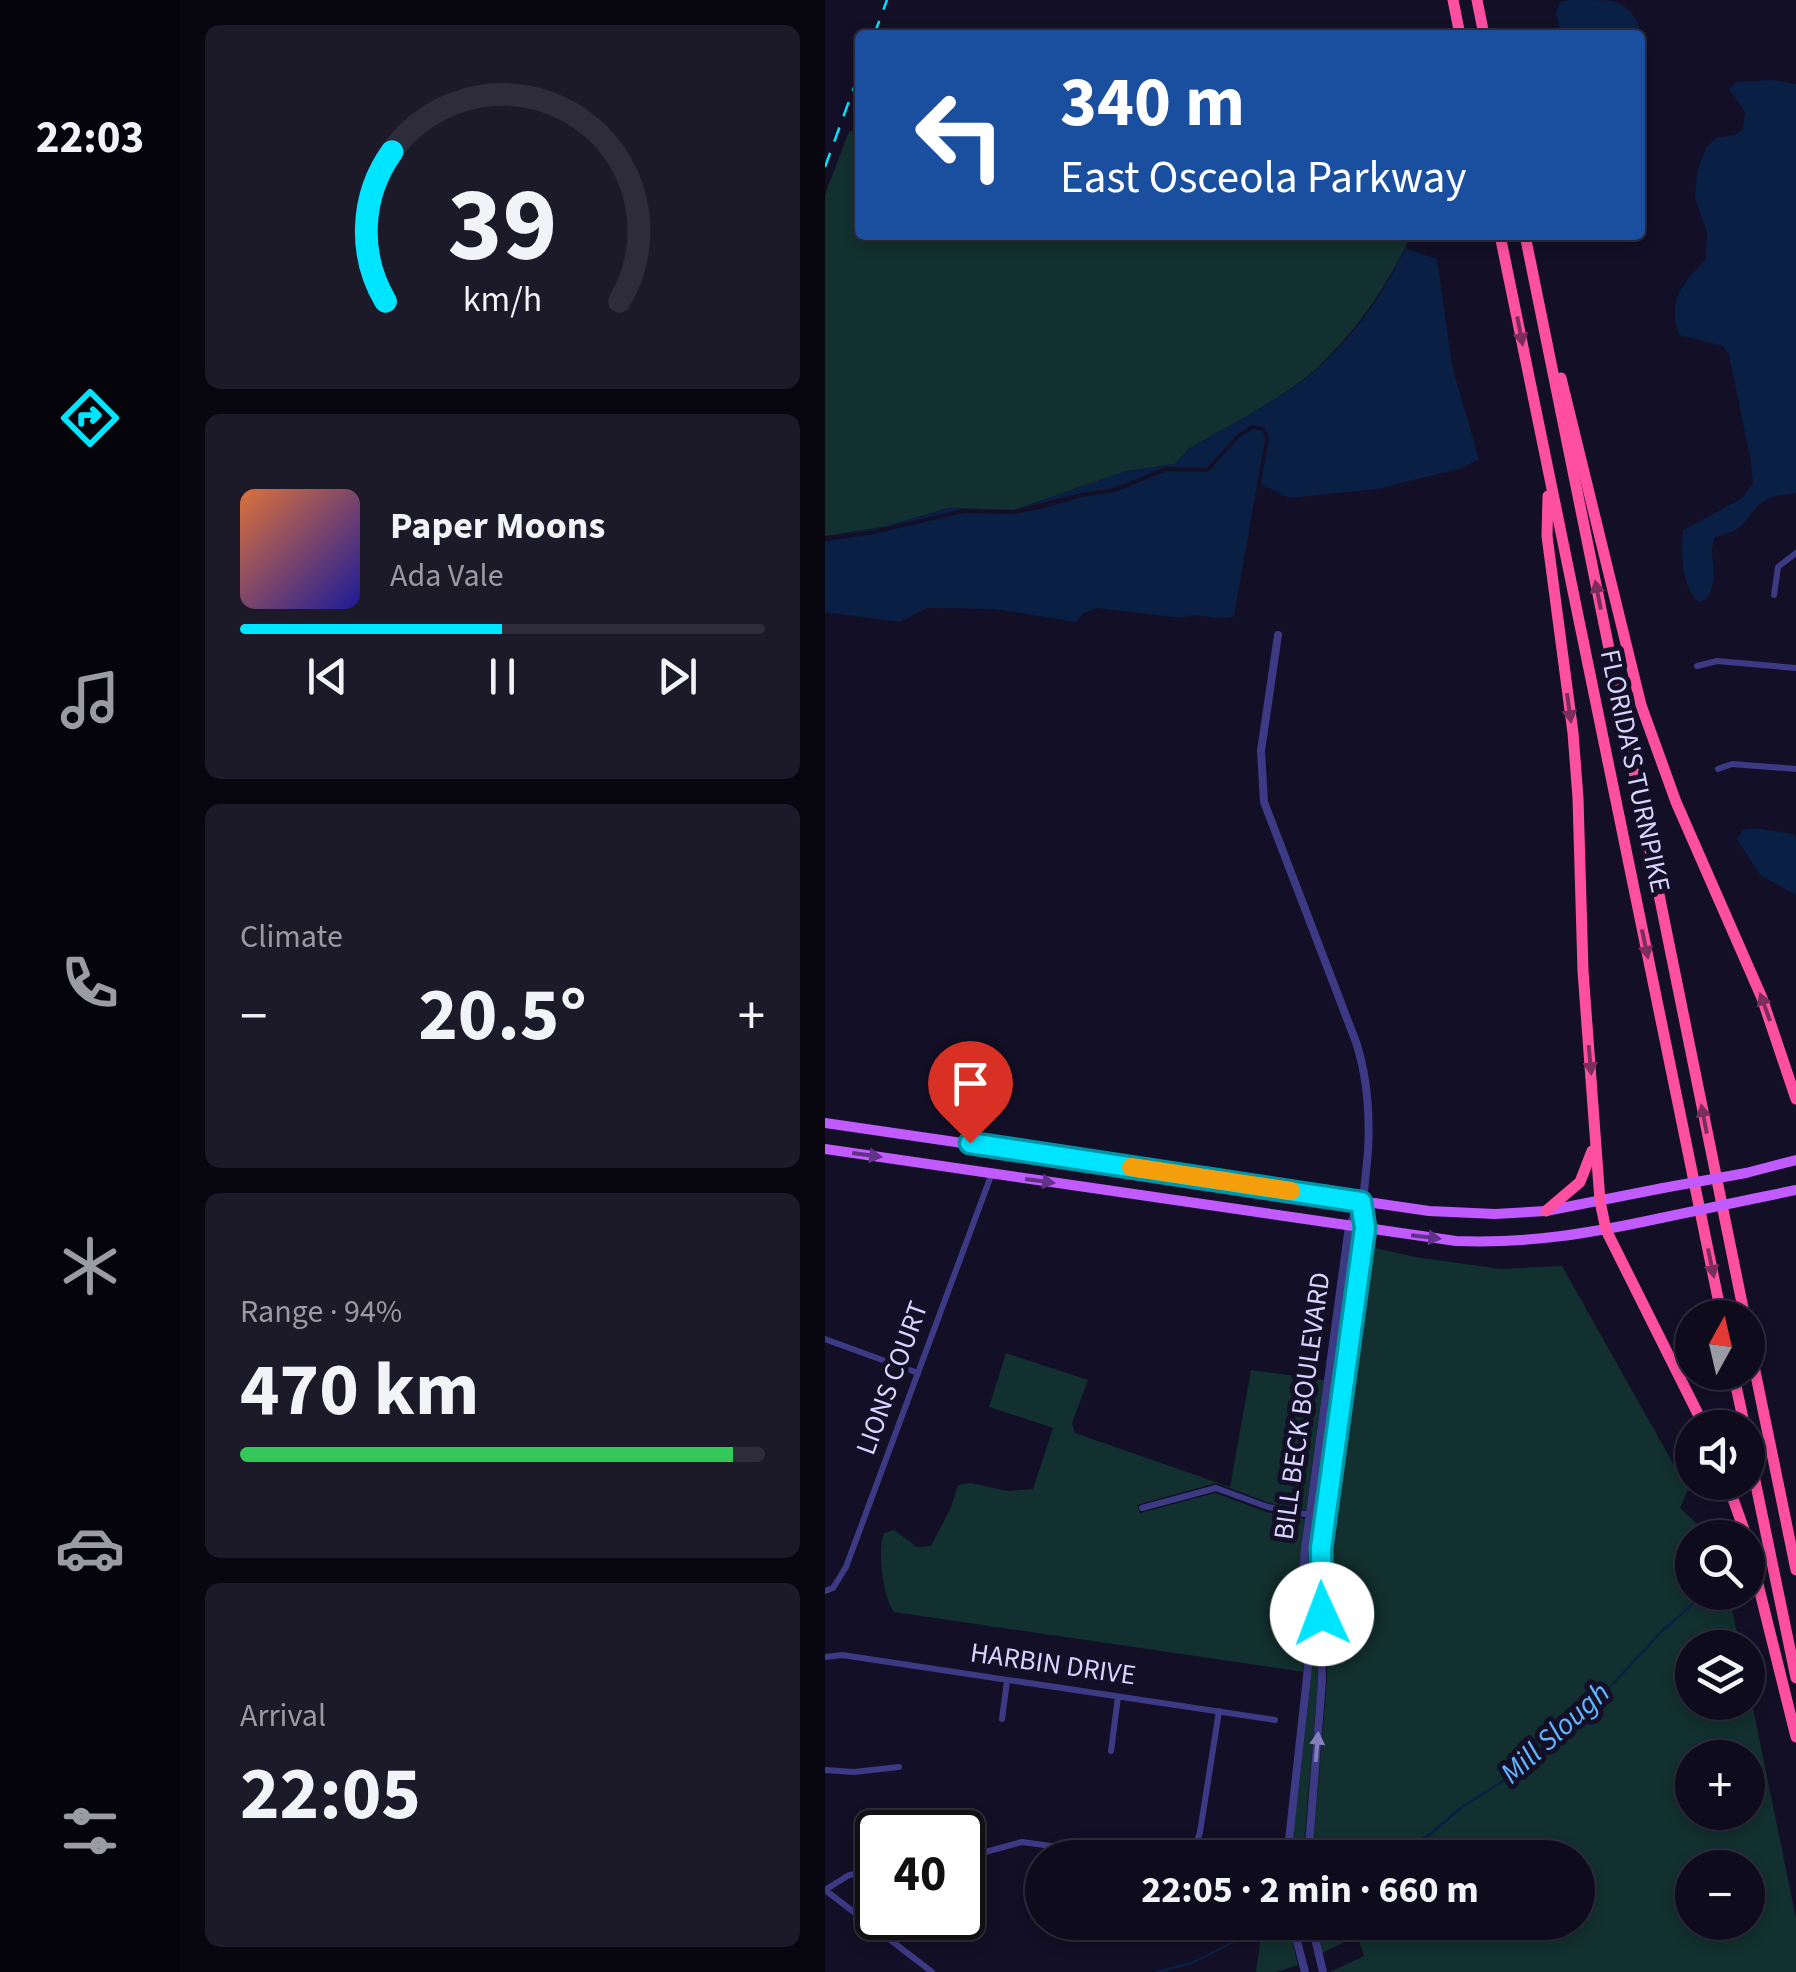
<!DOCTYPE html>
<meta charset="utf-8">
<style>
:root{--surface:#0e0b1c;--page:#1c1929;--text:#f1f3f6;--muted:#9b9ba3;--line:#2e2b3b;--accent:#00e5ff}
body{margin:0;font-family:"Source Sans 3",sans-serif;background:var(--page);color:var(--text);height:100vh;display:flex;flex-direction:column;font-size:38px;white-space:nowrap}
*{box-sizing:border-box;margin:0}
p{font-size:32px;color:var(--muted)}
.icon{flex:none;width:55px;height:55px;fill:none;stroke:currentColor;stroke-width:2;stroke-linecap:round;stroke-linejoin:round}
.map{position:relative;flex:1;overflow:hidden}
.drawer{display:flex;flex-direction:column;gap:25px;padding:25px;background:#08060f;width:645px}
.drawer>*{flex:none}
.top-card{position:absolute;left:30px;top:30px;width:790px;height:210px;border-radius:10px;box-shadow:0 5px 15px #0003,0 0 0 2px var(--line);background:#1a4fa0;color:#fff;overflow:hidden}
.needle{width:65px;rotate:8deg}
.controls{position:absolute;left:850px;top:1300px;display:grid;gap:20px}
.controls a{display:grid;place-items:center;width:90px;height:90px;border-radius:50%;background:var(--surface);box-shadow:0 5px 15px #0003,0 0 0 2px var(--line);font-size:50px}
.speed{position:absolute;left:30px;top:1810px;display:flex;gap:20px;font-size:50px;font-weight:700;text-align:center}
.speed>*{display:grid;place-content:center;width:130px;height:130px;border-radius:50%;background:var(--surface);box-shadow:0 5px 15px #0003,0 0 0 2px var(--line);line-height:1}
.speed .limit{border:5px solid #111;border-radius:15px;background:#fff;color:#111}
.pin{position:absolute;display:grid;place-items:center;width:85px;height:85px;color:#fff;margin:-102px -42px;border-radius:50% 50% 50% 0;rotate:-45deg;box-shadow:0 0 10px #0007}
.pin .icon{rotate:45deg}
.me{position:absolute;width:110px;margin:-55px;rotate:358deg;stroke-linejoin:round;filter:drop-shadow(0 0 8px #0008)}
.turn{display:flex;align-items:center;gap:35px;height:210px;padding:0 40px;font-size:45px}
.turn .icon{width:130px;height:130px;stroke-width:2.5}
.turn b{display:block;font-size:70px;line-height:85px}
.big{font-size:75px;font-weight:700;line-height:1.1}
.drawer .tile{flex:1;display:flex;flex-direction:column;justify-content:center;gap:15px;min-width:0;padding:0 35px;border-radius:15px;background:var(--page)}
.drawer .dial{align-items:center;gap:0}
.dial svg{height:260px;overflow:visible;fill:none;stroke:var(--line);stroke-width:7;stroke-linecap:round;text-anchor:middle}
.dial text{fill:var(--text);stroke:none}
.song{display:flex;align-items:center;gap:30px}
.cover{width:120px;height:120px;border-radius:15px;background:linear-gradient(135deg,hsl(20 70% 55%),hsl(240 70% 35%))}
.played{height:10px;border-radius:5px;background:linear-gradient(90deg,var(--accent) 50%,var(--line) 50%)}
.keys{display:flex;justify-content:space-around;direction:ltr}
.heat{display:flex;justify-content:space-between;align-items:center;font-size:55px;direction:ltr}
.charge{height:15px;border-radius:8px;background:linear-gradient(90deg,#34c759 94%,var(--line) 0)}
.trip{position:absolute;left:200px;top:1840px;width:570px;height:100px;border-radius:50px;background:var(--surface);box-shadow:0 5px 15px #0003,0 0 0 2px var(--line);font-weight:700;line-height:100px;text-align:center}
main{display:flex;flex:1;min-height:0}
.dock{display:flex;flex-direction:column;width:180px;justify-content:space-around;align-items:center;background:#06040b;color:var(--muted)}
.dock .icon{width:70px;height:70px}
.dock .active{color:var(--accent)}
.dock b{font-size:45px;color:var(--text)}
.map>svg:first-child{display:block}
.green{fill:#12302f;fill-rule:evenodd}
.water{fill:#0a1f44}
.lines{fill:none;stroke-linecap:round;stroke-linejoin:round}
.stream{stroke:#0a1f44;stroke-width:2.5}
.minor{stroke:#3d3a85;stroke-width:6}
.tertiary{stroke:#3d3a85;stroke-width:8}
.primary{stroke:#c25bff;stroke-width:10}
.motorway{stroke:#ff4fa3;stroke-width:11}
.rail{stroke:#00e5ff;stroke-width:2.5;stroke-dasharray:15 12;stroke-linecap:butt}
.primary-bridge{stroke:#c25bff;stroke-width:10}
.oneway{fill:#7d2c5e}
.oneway2{fill:#623188}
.oneway3{fill:#837fbc}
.route-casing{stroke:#0095a6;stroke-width:25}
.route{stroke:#00e5ff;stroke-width:18}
.slow{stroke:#f59e0b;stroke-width:18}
.labels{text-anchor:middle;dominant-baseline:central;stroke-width:10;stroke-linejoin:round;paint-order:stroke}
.street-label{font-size:28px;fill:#d9d4ff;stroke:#130f26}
.water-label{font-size:30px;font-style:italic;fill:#62b6ff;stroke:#130f26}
</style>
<main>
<nav class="dock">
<b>22:03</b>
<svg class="icon active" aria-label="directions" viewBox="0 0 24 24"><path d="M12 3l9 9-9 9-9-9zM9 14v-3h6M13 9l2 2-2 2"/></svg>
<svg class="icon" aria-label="music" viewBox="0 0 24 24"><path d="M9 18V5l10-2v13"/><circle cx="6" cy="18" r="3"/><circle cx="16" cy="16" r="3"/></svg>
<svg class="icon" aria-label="phone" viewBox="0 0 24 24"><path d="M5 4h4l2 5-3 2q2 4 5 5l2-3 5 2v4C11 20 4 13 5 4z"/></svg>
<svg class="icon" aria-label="climate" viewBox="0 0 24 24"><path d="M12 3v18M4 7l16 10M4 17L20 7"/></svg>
<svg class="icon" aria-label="car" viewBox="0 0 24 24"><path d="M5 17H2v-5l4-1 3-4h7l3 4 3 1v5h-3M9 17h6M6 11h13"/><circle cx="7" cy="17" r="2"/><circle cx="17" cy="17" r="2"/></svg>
<svg class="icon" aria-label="filters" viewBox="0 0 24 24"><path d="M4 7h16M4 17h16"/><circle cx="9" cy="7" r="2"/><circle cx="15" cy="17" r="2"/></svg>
</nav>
<section class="drawer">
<div class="tile dial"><svg viewBox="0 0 100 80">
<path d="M14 69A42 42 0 1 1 86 69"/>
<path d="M14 69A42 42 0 0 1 16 23" stroke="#00e5ff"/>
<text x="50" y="56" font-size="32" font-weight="700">39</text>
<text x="50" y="72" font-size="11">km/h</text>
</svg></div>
<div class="tile">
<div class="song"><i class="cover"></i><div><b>Paper Moons</b><p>Ada Vale</p></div></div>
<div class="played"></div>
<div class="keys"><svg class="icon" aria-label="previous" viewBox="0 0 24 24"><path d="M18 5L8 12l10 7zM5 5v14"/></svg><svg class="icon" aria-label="pause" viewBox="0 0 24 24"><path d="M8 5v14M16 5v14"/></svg><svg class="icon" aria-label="next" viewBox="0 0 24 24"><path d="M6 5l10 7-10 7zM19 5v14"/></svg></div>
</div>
<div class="tile"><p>Climate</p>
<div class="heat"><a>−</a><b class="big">20.5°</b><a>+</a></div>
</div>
<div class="tile"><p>Range · 94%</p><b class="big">470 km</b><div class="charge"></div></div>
<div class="tile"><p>Arrival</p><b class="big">22:05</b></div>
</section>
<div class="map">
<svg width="971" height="1972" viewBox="0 0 971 1972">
<rect width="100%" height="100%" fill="#130f26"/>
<g class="green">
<path d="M24,131L35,132V235H586C564,284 532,330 493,367C462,396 400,428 362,450L350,464L302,471L189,510L124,508L58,527L0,536V195Z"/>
<path d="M542,1246L590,1257L676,1269L737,1266L863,1490L855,1508L873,1525L879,1537L868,1538V1592L904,1595L915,1647L868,1648V1702H922L923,1684L971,1918V1972H505L539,1956L530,1929L525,1939L497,1953L490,1923L752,1922V1858H487L502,1681L500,1549ZM868,1758H922V1812H868ZM868,1868H922V1922H868Z"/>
<path d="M181,1353L263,1380L247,1423L250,1433L405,1487L426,1370L499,1380L481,1510L444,1503L391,1483L312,1505L315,1513L390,1493L442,1512L480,1519L474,1576L479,1672L69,1612C58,1598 52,1550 59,1533L69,1530L92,1547L106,1546L126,1507L133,1485L145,1483L183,1491L208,1489L228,1428L164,1407Z"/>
<path d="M488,1520L495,1521L491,1585L493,1681L478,1857L466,1858L487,1669L482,1576Z"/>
<path d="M438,1923H463L473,1965L452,1972H431Z"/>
</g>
<g class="water">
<path d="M745,0C758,0 775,0 788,1C814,9 823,41 818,64L815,66V35H736L731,13L735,2Z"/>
<path d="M948,80L971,84V493C963,495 953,495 945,498C920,508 929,530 890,537C881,559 897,573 882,599L874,602C856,586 856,553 858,530L916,499L928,484L926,462L904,355L898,346L854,335C842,299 857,285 881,259L882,232L870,198L872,172L881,148L891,138L910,135L918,129L920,112L904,89L912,82Z"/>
<path d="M580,248L612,259L627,366L654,459L637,468L552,489L464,498L436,484L444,439L440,428L427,425L413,434L382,468L341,467L289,488L256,493L189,510H186L139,509L44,531L0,537L58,527L124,508L189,510L302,471L350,464L362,450C395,431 430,412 463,391C511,360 557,301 580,248Z"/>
<path d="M428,429L438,431L440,440L409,616C391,623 375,610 357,618L272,608L258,613L251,622L170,609L102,608L75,622L0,612V541L44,535L139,513L186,514L211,510L257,497L290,492L342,471L383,472L415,437Z"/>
<path d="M930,828L967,834L971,838V895L935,875L912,839L918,830Z"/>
</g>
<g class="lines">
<g class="stream">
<path d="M565,1858L604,1835L637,1807L692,1772L715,1749L763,1711L835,1633L881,1592"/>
<path d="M332,1972L367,1963L447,1922"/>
</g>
<g class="minor">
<path d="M949,595L953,567L971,553"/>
<path d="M872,666L892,661L971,668"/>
<path d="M893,769L907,764L971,769"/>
<path d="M0,1339L93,1373"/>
<path d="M317,1508L391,1488L443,1507L485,1515"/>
<path d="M0,1591L8,1588L21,1567L167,1173"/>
<path d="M0,1657L17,1655L450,1720"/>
<path d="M177,1719L182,1681"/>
<path d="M286,1751L293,1697"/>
<path d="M0,1770L29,1772L74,1767"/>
<path d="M138,1858L197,1842L314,1858"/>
<path d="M356,1858L371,1845L375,1832L394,1711"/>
<path d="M0,1890L107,1972"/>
<path d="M0,1890L24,1875L52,1871"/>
</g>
<g class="tertiary">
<path d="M453,635L436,751L439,802L531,1042C542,1076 545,1115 543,1151C541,1178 536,1201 540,1229L496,1548L497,1681L483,1858"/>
<path d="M462,1858L483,1668L478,1577L480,1549L524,1226L536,1202"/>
<path d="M467,1922L480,1972"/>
<path d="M486,1922L498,1972"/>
</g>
<g class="primary">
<path d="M0,1123L604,1211L670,1214L721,1211L838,1188"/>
<path d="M0,1149L631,1241C703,1244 767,1233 836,1218"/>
<path d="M921,1173L971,1160"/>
<path d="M932,1198L971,1190"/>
</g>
<g class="motorway">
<path d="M628,0L635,35"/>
<path d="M652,0L659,35"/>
<path d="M675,235L897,1318"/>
<path d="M700,235L920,1318"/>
<path d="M736,378L816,705L851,802L937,998L971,1099"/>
<path d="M723,496L722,536L748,733L753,798L758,971L775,1201L781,1230L880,1428"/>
<path d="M721,1211L755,1182L767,1151"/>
<path d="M922,1332L971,1570"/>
<path d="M908,1372L920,1428"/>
<path d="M922,1442L971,1678"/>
<path d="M902,1482L922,1538"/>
<path d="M922,1540L971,1737"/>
</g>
<g class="rail">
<path d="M49,35L62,0"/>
<path d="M0,167L35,71"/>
</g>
<g class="primary-bridge">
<path d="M838,1188L921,1173"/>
<path d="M836,1218L932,1198"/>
</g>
</g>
<defs><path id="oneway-solid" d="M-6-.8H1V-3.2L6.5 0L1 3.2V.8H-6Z" transform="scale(2.5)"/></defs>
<g class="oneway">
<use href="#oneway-solid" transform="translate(695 331) rotate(79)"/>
<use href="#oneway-solid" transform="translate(773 595) rotate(-101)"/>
<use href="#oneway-solid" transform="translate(744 708) rotate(82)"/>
<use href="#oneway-solid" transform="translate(820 944) rotate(78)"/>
<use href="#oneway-solid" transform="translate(940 1007) rotate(-110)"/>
<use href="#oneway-solid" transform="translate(765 1060) rotate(85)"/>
<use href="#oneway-solid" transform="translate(879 1119) rotate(-101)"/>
<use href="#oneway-solid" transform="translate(886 1263) rotate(78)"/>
</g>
<g class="oneway2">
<use href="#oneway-solid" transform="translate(42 1155) rotate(8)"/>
<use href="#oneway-solid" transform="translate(215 1181) rotate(8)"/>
<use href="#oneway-solid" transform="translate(601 1237) rotate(7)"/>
</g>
<use class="oneway3" href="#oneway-solid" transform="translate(492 1747) rotate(-85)"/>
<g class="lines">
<g class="route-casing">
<path id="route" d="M145,1143L536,1202L540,1228L496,1548L497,1614"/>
</g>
<use href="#route" class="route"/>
<path class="slow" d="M306,1167L466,1191"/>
</g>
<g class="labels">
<g class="street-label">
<text transform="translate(810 771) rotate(78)">FLORIDA'S TURNPIKE</text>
<text transform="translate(67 1378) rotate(-70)">LIONS COURT</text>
<text transform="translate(477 1406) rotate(-82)">BILL BECK BOULEVARD</text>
<text transform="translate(228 1664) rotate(8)">HARBIN DRIVE</text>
</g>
<g class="water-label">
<text transform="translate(730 1733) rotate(-42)">Mill Slough</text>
</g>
</g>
</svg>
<div class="controls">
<a><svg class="needle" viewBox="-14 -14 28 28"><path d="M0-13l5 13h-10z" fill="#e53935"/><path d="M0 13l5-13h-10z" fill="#9b9ba3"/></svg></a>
<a><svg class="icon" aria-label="sound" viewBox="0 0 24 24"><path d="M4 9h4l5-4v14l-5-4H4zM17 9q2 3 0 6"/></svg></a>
<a><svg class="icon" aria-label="search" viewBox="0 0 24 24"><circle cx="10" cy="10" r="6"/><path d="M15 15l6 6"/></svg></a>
<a><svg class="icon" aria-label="layers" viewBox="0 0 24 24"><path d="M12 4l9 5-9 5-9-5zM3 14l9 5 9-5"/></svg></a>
<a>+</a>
<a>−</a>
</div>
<div class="speed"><div class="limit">40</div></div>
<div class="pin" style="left:145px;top:1143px;background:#d93025"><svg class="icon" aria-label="arrive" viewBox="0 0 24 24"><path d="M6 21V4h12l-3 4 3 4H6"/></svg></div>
<svg class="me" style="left:497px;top:1614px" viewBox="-20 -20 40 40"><circle r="19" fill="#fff"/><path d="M0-13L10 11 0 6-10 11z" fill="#00e5ff"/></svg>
<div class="trip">22:05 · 2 min · 660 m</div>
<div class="top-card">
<div class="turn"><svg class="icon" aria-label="left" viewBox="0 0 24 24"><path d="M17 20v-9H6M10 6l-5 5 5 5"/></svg><div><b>340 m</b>East Osceola Parkway</div></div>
</div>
</div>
</main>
